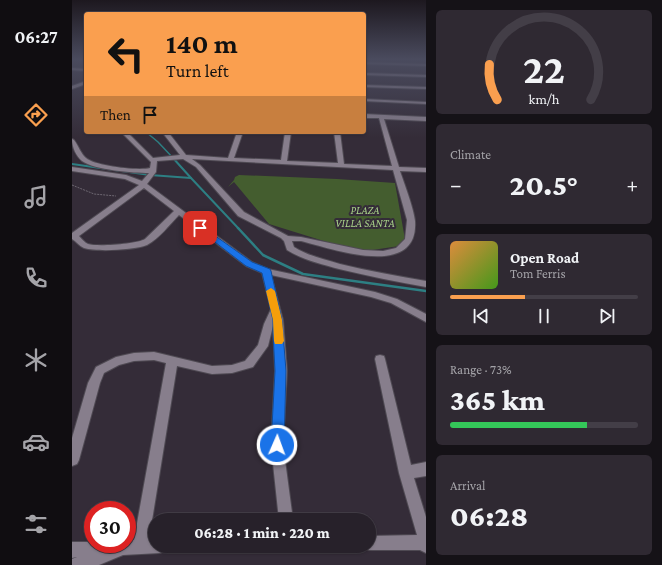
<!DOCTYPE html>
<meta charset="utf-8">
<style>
:root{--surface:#27212a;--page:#2f2932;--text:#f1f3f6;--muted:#a4a3a8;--line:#433e47;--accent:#fa9f4f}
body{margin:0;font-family:"Crimson Pro",serif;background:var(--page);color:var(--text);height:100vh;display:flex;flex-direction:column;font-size:15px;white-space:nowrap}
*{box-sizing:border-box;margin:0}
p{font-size:13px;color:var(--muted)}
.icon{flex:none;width:22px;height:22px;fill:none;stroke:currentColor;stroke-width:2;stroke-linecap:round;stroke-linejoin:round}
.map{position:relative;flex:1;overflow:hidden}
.sheet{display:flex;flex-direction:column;gap:10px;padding:10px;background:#151217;width:236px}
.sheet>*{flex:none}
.top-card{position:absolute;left:12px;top:12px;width:282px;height:122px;border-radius:4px;box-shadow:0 1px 3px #0004,0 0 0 1px var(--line);background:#fa9f4f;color:#111;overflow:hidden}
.speed{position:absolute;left:12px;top:501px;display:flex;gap:8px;font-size:20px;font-weight:700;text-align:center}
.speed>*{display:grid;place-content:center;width:52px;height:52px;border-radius:50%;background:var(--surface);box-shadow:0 1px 3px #0004,0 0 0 1px var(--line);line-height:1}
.speed .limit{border:6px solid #d22;background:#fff;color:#111}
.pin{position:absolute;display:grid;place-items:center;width:34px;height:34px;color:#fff;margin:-17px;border-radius:8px;box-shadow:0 2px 6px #0006}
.me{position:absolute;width:44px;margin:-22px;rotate:2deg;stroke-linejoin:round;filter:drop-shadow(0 0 3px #0008)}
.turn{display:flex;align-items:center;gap:14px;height:84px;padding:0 16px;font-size:18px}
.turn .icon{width:52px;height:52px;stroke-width:2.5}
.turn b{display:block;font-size:28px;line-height:34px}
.then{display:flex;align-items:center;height:38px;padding:0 16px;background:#0003;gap:8px;font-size:15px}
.big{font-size:30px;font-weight:800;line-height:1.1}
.sheet .card{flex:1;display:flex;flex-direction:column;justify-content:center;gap:6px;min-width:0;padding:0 14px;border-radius:6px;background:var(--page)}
.sheet .dial{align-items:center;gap:0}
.dial svg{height:104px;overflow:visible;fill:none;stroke:var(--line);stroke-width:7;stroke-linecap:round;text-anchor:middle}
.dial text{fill:var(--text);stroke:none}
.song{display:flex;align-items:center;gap:12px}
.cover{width:48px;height:48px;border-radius:6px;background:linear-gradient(135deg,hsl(30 70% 55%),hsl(100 70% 35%))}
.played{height:4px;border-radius:2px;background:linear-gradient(90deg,var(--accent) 40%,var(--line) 40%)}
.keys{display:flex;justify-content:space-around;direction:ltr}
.heat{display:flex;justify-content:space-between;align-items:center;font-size:22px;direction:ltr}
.charge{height:6px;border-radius:3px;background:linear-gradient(90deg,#34c759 73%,var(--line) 0)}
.trip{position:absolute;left:76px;top:513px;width:228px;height:40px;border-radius:20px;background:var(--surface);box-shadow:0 1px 3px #0004,0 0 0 1px var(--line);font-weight:800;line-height:40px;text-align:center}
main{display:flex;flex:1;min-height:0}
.tabs{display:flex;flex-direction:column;width:72px;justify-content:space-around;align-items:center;background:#100d11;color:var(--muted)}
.tabs .icon{width:28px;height:28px}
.tabs .selected{color:var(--accent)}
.tabs b{font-size:18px;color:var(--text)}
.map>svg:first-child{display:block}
.green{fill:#445d2f}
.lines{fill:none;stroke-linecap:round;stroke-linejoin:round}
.stream-far2{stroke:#2d7f83;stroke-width:1.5}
.stream-far1{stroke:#2d7f83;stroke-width:2}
.stream{stroke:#2d7f83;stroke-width:2.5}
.minor-casing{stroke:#4f4a53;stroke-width:2}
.path{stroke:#6e6872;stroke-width:1;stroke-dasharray:2 1;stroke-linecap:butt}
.minor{fill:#877e8c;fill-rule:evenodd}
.route{fill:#1a73e8;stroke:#114b97}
.slow{fill:#f59e0b}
.labels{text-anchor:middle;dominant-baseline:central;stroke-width:4;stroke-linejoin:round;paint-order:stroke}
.park-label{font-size:11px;font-style:italic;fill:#a9d289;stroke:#342c38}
</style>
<main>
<nav class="tabs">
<b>06:27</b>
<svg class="icon selected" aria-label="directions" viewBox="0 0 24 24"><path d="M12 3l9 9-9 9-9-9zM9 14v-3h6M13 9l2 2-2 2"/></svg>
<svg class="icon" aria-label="music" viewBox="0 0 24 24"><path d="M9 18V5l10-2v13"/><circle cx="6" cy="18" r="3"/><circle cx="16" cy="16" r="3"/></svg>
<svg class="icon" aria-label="phone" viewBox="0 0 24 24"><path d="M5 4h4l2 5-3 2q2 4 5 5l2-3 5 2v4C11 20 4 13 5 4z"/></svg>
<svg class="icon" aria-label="climate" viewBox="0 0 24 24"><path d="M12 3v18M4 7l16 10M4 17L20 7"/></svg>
<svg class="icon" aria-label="car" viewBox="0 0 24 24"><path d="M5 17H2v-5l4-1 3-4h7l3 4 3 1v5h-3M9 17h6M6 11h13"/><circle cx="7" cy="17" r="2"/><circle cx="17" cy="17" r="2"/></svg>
<svg class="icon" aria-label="filters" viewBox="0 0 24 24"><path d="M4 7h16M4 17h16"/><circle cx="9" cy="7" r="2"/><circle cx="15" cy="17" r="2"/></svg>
</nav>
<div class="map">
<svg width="354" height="565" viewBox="0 0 354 565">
<rect width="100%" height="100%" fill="#342c38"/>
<path class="green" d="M167,175L265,179L323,183L334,245L287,252L197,224L162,182L156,187L162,180L163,177Z"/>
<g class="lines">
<path class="stream-far2" d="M74,132L86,142L102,159"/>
<g class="stream-far1">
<path d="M101,158L119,178"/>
<path d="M0,164L78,175L119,178L167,229"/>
</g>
<path class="stream" d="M166,228L191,255L231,274L354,291"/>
<g class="minor-casing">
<g id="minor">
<path d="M292,62L354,64V66L292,64Z"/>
<path d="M0,68L14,69V71L0,70Z"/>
<path d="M292,73L354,75V77L292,75Z"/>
<path d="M14,81V84L0,89V86Z"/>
<path d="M292,85L354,87V89L292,87Z"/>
<path d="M292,99L354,102V104L292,101Z"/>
<path d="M292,114L354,117V121L312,119L327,167L354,168V172L328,171C332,183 342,209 343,221C347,280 261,249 229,241H220L222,247C236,256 252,259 268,264C297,271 325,276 354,281V287C325,282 296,276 267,269C249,264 231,260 215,250L212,241L209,238L166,216L124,167L111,159L85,161L84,172L75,184L180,262L196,269L303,292L325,299L354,314V322L319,303L299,297L199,275L211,320L215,371L211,445L221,520H207L199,445L203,371L201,326L196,346L181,367L160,373L140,374L105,366L77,539H83V546H95L93,551L88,553L51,555L27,565H0V559L5,557L0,558V542H21V544H55V540H62L94,363L82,360L62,361L47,365L32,373L28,383L7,460L5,464L0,466V438L16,383L24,367L44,357L62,353L82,352L140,366L160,365L173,361L186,345L192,324L199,309L190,273L174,266L107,215C98,224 87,239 75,245C62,250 25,252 12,248C7,246 4,241 0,239V233L67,185L53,179L0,171V167L54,175L70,181L77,173C62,173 22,170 10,161C4,156 0,147 0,139L2,140C6,145 9,154 14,158C23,166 66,171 78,168L79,162L49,132H55L81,158L108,155L90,132H96L114,155L156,158L165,132H171L162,158L209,160L213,132H219L215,161L266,163L262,132H268L272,164L320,166L307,118H292ZM120,159L321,170L335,220L333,239L324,248L311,251L291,250L229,237L216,236L172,212L128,165ZM72,188L102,211L73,239C65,244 25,247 16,244C13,243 10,239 7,236Z"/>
<path d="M308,355L312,356L313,359L339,465L354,462V476L342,478L354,517V553L348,550H297L292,548L291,546H297V536L345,535L327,473L303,359L304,356Z"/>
</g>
</g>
<path class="path" d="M0,185L22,194L44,196"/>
<use href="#minor" class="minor"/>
</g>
<linearGradient id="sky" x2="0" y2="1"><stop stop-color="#1d181f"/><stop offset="0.43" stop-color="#4a4b5e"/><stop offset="1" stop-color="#4a4b5e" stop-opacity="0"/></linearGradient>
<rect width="354" height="138" fill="url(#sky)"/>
<path class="route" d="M128,225L180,262L198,269L199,271L210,320L211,333L214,371L212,445L210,450L205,451L201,450L199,445L203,371L201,333V320L190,273L174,266L126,229L124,228Z"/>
<path class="slow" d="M199,288L203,291L210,320L212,341L210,344H203L202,341L201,320L194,291Z"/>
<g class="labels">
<g class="park-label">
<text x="293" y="210">PLAZA<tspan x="293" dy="13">VILLA SANTA</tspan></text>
</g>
</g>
</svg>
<div class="speed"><div class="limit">30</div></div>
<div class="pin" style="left:128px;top:228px;background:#d93025"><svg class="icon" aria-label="arrive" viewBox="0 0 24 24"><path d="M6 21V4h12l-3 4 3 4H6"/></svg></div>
<svg class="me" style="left:205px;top:445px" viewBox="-20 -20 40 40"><circle r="17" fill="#1a73e8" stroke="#fff" stroke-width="3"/><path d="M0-11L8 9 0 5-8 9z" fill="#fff"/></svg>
<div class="trip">06:28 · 1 min · 220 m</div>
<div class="top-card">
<div class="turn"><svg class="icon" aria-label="left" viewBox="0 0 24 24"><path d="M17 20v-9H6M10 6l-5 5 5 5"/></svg><div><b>140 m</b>Turn left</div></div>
<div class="then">Then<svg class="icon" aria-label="arrive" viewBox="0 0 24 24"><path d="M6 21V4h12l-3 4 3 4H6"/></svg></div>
</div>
</div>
<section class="sheet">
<div class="card dial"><svg viewBox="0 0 100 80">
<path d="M14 69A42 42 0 1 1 86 69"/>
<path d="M14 69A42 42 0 0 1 8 42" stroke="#fa9f4f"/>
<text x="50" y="56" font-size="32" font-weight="700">22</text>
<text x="50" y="72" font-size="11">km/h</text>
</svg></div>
<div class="card"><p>Climate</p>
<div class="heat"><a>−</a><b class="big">20.5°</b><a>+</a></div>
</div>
<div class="card">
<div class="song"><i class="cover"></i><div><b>Open Road</b><p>Tom Ferris</p></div></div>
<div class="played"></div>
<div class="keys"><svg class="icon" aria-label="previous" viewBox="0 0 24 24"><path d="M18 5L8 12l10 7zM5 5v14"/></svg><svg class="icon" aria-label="pause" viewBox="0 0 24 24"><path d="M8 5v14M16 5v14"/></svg><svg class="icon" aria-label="next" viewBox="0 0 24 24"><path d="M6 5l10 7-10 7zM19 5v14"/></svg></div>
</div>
<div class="card"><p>Range · 73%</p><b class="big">365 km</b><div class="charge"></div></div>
<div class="card"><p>Arrival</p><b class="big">06:28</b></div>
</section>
</main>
